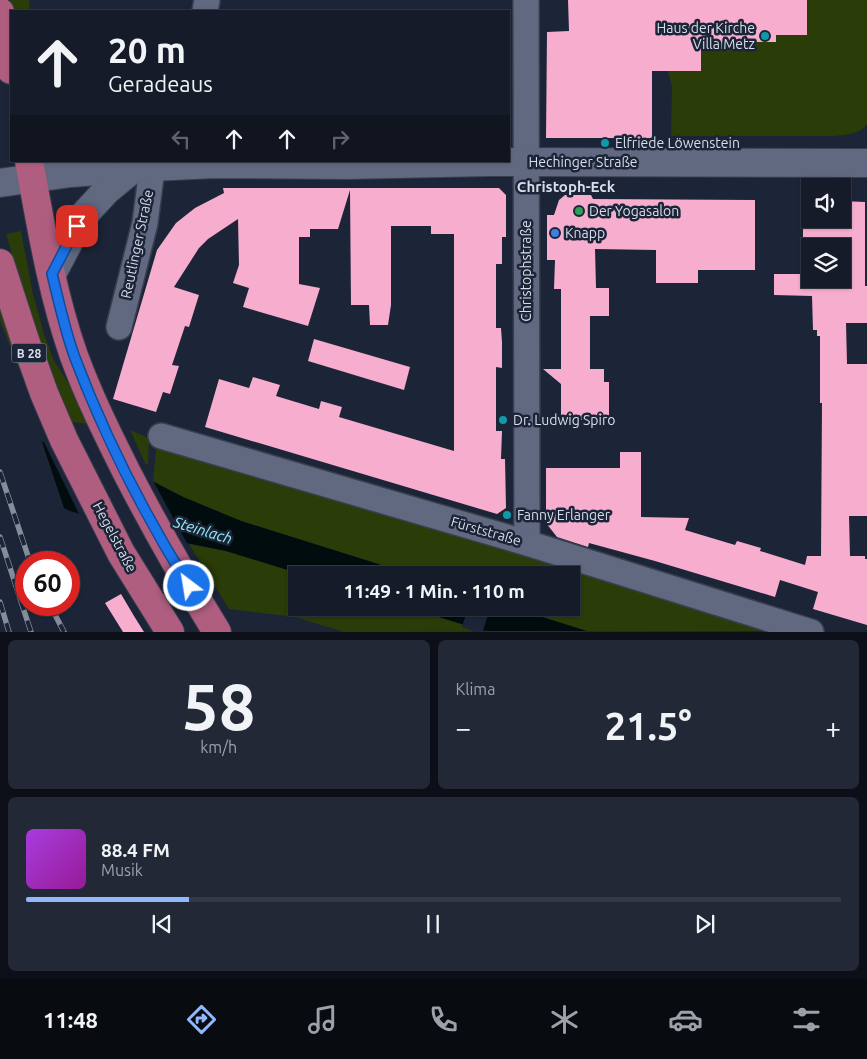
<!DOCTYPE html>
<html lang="de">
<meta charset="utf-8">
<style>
:root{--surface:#151b29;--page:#222835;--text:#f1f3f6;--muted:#9da1a8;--line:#343946;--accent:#91b8fd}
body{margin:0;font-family:Ubuntu,sans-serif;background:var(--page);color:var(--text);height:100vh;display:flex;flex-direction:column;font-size:19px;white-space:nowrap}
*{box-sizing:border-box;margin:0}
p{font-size:16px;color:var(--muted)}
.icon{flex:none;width:28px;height:28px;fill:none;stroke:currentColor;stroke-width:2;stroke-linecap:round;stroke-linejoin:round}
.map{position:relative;height:632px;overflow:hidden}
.side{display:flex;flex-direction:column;gap:8px;padding:8px;background:#0c0f17;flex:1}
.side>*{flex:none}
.banner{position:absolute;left:10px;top:10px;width:500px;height:152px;border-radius:0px;box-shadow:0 1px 4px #0004,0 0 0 1px var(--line);background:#151b29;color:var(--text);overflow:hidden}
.buttons{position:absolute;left:801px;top:178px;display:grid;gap:10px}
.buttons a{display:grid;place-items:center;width:50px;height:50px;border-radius:0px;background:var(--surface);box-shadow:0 1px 4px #0004,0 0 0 1px var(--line);font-size:25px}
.speed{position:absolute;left:15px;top:551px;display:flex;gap:10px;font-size:25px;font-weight:700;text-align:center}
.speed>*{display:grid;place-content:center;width:65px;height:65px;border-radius:50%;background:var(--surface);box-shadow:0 1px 4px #0004,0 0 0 1px var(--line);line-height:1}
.speed .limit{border:8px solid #d22;background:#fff;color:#111}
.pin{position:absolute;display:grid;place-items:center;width:42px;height:42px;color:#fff;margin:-21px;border-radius:10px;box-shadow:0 2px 8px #0006}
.me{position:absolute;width:55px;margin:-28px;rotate:329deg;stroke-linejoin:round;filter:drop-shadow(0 0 4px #0008)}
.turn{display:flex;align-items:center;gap:18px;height:105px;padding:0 15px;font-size:22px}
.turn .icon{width:65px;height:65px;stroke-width:2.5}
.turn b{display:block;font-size:35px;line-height:42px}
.lanes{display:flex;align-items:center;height:48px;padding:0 15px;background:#0003;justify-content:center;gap:25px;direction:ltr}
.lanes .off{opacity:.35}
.big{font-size:38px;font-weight:600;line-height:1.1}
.side .widget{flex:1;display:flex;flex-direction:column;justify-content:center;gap:8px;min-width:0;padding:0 18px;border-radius:8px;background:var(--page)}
.side .dial{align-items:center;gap:0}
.dial b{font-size:65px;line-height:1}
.song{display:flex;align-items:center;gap:15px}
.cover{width:60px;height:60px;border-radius:8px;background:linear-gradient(135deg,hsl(280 70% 55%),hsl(300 70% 35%))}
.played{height:5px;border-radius:2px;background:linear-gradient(90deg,var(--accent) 20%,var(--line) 20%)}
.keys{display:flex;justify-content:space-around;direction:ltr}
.heat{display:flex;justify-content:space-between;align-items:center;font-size:28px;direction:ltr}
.side .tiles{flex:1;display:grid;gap:8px;grid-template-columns:1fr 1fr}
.widget:last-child{grid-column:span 2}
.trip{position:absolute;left:288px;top:566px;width:292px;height:50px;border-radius:0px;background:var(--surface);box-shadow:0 1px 4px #0004,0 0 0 1px var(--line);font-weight:600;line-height:50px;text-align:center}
.dock{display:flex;height:80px;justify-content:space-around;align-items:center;background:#080b10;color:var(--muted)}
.dock .icon{width:35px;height:35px}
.dock .current{color:var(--accent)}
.dock b{font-size:22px;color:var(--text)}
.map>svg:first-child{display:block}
.green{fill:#2a3c08}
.water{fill:#000c0e}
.pier{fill:#1c2437}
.building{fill:#f7adce;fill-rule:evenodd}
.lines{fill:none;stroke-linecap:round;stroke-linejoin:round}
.minor-casing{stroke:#393e4f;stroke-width:28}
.tertiary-casing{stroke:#393e4f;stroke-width:30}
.primary-casing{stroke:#393e4f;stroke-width:30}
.minor{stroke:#606980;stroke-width:25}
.tertiary{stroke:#606980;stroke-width:28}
.primary{stroke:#b05e7f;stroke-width:28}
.rail-casing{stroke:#858c9b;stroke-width:5.5}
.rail{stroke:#1c2437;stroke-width:4;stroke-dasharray:11;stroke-linecap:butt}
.route-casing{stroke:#114b97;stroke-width:12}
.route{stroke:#1a73e8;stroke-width:9}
.culture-dot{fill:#0f9aa8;stroke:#1c2437;stroke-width:2}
.leisure-dot{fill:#2e9e5b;stroke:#1c2437;stroke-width:2}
.shop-dot{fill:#3f7fe0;stroke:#1c2437;stroke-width:2}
.labels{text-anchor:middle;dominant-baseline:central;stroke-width:5;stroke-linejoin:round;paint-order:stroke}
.shield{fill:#1c2437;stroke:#9fa6b4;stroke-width:1}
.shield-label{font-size:12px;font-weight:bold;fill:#d7ddea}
.poi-label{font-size:14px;fill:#d7ddea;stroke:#1c2437;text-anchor:start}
.street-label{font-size:14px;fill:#d7ddea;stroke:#1c2437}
.neighbourhood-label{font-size:15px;font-weight:bold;fill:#d7ddea;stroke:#1c2437}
.water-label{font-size:15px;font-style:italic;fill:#92f0f9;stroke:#1c2437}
</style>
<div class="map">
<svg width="867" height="632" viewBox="0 0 867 632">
<rect width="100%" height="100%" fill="#1c2437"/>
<g class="green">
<path d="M10,0H29L30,11H12Z"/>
<path d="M683,0H867V124C861,134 845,135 834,136H671L672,87L668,71V5Z"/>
<path d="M21,231L33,294L44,334L54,361L77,396L91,424L71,422L38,341L6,234Z"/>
<path d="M0,307L21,369L42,422L41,423L0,321Z"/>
<path d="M130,430L149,438L148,464L146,465Z"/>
<path d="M161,436L811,631L344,632L295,617L229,609L189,544L226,551L304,575H296V608H410L474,628L480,608H571V575H413L241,521L183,497L153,481L156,451Z"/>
</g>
<g class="water">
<path d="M0,428L132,471L183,497L241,521L413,575H304L226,551L167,539L70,511L0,479Z"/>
<path d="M410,608H514L587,631H484Z"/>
</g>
<g class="pier">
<path d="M0,425L41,439L65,511L0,482Z"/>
<path d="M43,440L133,468L151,477L189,547L80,516Z"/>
<path d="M468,608H490L483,631L475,632L462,627Z"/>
</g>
<g class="building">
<path d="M568,0H807V35H776V42H724V49L701,48V71H652V138H546L547,32L569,31Z"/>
<path d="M223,188H499L506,195V237H502V264H496V328H501L502,342V368L496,367V431H502L501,459H505L506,508L497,514L205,427L219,379L249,388L253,377L280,385L276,396L319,409L321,401L342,407L339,417L454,451V234H431V226H391V305L388,325H370L369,305H351L350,190L338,229H310V237H299V284L320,288L308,326L243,307L249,288L233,283L239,265L238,219L208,239L199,248L174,287L199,295L189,327L185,326L172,365L179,366L170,394L163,392L156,412L113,399L157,250L176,223L195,208L224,193Z"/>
<path d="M565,195H591L593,199L755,200V270H698V283H656V250L595,249L596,288H609V316H590V369H604V382H609V420H561V384L543,369H561V289H554L555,260H547V215H554L559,200Z"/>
<path d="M803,201H810V219H842V201L865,202V286H867V323H846L847,364H867V516H849L850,556H865V559H867V625L813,609L818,592L780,580L775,597L655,561L589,543L588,547L557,537L546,523V468H620V452H641V517L689,518L685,530L735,545L737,541L761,548L760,551L805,565L807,556H821L822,403H820V336H817V330H813L812,296L774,295V274H803ZM810,246H842V279H810Z"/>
<path d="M314,339L410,367L404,390L308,361Z"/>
<path d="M121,594L134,616L144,632H123L105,603Z"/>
</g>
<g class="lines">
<g class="minor-casing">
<g id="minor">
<path d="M526,0L527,543"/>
<path d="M205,11L207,0"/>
<path d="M119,327L145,223L153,161"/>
<path d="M161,436L527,543L811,632"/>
</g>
</g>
<g class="tertiary-casing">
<g id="tertiary">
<path d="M0,183L71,173L152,167L215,164L347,165L490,162L867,163"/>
<path d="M52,274L82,217L106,191L134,168"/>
</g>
</g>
<g class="primary-casing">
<g id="primary">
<path d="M0,12L11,70"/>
<path d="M29,161C41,226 52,294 74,356C89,397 108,435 127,473C155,527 185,580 217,632"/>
<path d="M0,263L25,340L44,393L64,440L121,553L170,632"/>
</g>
</g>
<use href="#minor" class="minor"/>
<use href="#tertiary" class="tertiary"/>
<use href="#primary" class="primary"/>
<g class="rail-casing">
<g id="rail">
<path d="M0,472L30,562"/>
<path d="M0,537L31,632"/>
<path d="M0,602L9,632"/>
<path d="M50,605L64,632"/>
</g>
</g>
<use href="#rail" class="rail"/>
</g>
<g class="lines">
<g class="route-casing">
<path id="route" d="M77,226L52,274C59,302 65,331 75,358C104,435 146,517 189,586"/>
</g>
<use href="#route" class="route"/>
</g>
<g class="culture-dot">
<circle cx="765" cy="36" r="5"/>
<circle cx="605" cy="143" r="5"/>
<circle cx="503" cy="420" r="5"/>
<circle cx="507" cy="515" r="5"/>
</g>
<circle class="leisure-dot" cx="579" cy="211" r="5"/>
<circle class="shop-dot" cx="555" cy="233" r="5"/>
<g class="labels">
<rect class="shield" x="11.5" y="343.5" width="35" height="19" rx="4"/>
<g class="shield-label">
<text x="29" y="353">B 28</text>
</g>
<g class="poi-label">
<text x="755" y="28" text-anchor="end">Haus der Kirche<tspan x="755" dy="16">Villa Metz</tspan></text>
<text x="615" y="143">Elfriede Löwenstein</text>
<text x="589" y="211">Der Yogasalon</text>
<text x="565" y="233">Knapp</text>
<text x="513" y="420">Dr. Ludwig Spiro</text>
<text x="517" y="515">Fanny Erlanger</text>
</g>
<g class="street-label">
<text x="583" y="162">Hechinger Straße</text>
<text transform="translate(137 244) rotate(-78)">Reutlinger Straße</text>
<text transform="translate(526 271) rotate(-90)">Christophstraße</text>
<text transform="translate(486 531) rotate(16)">Fürststraße</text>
<text transform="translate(115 537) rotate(62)">Hegelstraße</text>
</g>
<g class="neighbourhood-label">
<text x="566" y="186">Christoph-Eck</text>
</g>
<g class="water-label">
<text transform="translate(203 530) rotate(17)">Steinlach</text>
</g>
</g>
</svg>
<div class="buttons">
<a><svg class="icon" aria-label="sound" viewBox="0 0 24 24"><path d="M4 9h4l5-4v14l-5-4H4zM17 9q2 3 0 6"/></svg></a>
<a><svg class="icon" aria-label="layers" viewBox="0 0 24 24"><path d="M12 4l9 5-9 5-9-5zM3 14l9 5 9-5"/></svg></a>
</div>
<div class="speed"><div class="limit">60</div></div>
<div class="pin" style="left:77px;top:226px;background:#d93025"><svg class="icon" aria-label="arrive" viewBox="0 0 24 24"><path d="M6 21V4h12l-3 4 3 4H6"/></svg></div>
<svg class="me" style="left:189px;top:586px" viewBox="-20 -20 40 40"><circle r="17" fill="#1a73e8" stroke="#fff" stroke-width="3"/><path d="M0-11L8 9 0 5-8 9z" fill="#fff"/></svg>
<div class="trip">11:49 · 1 Min. · 110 m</div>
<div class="banner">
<div class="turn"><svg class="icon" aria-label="ahead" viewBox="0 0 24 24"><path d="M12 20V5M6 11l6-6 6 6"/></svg><div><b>20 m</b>Geradeaus</div></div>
<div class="lanes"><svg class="icon off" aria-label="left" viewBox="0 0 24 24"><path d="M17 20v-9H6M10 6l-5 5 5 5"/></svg><svg class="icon" aria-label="ahead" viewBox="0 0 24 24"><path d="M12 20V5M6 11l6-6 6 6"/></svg><svg class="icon" aria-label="ahead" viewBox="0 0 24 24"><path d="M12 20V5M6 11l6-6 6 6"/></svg><svg class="icon off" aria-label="right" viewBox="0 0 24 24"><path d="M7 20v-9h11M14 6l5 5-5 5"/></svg></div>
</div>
</div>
<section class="side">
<div class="tiles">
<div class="widget dial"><b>58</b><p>km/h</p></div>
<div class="widget"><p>Klima</p>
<div class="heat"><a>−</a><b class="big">21.5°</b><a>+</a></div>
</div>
<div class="widget">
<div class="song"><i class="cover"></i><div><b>88.4 FM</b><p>Musik</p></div></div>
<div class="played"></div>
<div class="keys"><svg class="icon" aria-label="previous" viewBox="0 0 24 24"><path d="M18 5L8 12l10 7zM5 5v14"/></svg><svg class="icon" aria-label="pause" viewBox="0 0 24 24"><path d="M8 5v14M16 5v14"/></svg><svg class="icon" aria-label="next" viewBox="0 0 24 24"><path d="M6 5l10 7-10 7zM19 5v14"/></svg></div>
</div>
</div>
</section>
<nav class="dock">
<b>11:48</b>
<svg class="icon current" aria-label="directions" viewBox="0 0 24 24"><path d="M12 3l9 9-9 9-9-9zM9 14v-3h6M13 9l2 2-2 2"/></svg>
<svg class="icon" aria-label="music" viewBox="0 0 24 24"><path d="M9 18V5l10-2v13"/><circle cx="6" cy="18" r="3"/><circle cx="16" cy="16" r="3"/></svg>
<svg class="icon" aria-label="phone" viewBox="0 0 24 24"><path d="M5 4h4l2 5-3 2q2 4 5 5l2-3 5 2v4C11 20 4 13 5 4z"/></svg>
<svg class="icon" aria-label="climate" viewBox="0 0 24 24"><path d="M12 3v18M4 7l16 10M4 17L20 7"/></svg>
<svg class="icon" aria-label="car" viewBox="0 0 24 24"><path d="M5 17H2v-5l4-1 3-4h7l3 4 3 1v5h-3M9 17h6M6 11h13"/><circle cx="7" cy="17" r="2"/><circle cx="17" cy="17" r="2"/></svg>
<svg class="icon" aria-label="filters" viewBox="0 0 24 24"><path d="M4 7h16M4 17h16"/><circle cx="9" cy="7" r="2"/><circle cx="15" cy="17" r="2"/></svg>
</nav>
